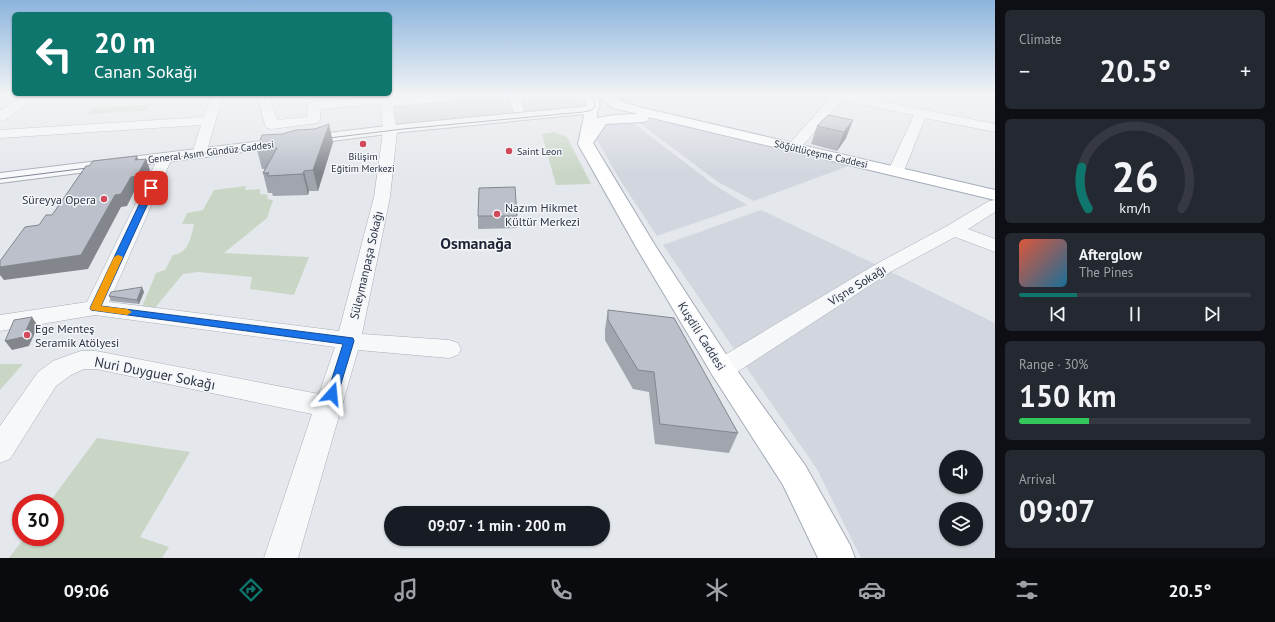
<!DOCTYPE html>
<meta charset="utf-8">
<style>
:root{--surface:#171b24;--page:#242831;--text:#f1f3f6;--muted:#9ea1a6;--line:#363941;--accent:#0f766e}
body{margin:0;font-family:"PT Sans",sans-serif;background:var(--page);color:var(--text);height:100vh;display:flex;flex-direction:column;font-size:15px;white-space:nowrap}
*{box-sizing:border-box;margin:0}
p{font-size:13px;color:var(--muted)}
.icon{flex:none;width:22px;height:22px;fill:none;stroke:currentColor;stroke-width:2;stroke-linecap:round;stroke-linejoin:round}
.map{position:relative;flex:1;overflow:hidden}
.side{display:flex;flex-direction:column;gap:10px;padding:10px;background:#0d0f14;width:280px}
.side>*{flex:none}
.top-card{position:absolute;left:12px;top:12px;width:380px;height:84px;border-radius:6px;box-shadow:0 1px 3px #0004;background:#0f766e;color:#fff;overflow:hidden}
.buttons{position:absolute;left:939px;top:450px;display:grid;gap:8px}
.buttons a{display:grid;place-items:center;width:44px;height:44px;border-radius:50%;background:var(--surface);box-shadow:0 1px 3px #0004;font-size:20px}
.speed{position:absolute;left:12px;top:494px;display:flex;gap:8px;font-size:20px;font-weight:700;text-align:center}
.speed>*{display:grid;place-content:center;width:52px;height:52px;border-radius:50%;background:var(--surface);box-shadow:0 1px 3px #0004;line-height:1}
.speed .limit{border:6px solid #d22;background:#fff;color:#111}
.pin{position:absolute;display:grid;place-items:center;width:34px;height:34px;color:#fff;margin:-17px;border-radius:8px;box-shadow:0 2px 6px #0006}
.me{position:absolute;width:44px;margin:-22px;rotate:18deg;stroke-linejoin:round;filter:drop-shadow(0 0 3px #0008)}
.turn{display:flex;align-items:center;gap:14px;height:84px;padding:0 16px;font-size:18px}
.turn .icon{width:52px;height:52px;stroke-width:2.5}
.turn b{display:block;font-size:28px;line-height:34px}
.big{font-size:30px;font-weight:800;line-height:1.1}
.side .widget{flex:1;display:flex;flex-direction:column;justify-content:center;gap:6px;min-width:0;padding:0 14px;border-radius:6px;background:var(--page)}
.side .dial{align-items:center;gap:0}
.dial svg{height:104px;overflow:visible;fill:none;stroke:var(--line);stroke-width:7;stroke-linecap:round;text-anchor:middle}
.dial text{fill:var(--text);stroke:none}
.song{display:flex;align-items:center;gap:12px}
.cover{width:48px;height:48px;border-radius:6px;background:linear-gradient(135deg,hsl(10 70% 55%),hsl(200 70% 35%))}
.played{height:4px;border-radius:2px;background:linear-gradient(90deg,var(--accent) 25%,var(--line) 25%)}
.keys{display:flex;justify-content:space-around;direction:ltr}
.heat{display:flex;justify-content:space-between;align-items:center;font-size:22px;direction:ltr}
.charge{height:6px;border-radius:3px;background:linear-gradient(90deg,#34c759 30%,var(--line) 0)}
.trip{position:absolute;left:384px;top:506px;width:226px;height:40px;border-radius:20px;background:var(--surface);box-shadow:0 1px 3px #0004;font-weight:800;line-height:40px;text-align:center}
.menu{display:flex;height:64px;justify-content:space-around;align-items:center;background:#090b0e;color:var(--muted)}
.menu .icon{width:28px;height:28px}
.menu .current{color:var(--accent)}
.menu b{font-size:18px;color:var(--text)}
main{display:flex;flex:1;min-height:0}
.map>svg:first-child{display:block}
.built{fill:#d2d6de;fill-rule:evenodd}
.green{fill:#c9d6c5}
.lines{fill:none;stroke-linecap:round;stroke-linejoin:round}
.minor-casing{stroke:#a9aeb7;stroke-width:1}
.tertiary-casing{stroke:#a9aeb7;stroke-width:2}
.primary-casing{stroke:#a3abb8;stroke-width:2}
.minor{fill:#f7f8fa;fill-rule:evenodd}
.tertiary{fill:#f7f8fa;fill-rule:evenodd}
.primary{fill:#fff;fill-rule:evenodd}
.tram{stroke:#7d8696;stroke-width:1}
.wall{fill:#a1a5ae}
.shaded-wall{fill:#83868d}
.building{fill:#bbc0ca;stroke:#83868d}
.route{fill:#1a73e8;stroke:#114b97}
.slow{fill:#f59e0b}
.poi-dot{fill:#d1495b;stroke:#f4f6f9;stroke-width:1.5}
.labels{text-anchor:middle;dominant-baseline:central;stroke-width:3;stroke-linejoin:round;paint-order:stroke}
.far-poi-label{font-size:10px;fill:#2b3445;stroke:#f4f6f9;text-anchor:start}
.far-street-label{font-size:10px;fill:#2b3445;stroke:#f4f6f9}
.poi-label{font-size:12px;fill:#2b3445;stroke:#f4f6f9;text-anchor:start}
.street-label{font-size:12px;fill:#2b3445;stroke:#f4f6f9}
.near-street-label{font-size:14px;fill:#2b3445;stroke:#f4f6f9}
.district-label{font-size:16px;font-weight:bold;fill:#1d2536;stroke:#f4f6f9}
</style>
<main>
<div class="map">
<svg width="995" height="558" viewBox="0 0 995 558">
<rect width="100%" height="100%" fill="#e4e7ec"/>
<g class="built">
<path d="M389,95H511L515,116L392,127Z"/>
<path d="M517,95H581L585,107L562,108L522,115Z"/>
<path d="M608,95H658L659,96L624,103Z"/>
<path d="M628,119L713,184L747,205L657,236L622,183L597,140L594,132L601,123Z"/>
<path d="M634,119L681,123L851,165L754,201L718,182Z"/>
<path d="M761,210L877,265L738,355L663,245Z"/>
<path d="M887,270L995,323V558H861L817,469L744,364ZM946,457H976V487H946ZM946,509H976V539H946Z"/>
</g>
<g class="green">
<path d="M151,104L145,111L87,114L94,108Z"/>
<path d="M554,132L567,137L591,184L556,185L542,134Z"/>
<path d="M246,186L245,190L260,189V194L268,195L267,199L273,200L267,218L224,253L309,257L294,295L250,289L252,277L198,272L183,274L149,315L142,307L156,273L165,270L173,255C189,253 191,237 194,224H182L187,213L203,210L214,190Z"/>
<path d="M0,364H23L0,390Z"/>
<path d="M97,438L190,452L140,537L169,547L162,558H9L25,537H55V503H49Z"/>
</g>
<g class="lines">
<g class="minor-casing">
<g id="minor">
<path d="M25,95H39L5,120L0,121V111Z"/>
<path d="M211,95H223L206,154L204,157L199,158L194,157L192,154L201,125L0,138V130L204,117Z"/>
<path d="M257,95H269L277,120L307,117L308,106L310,103L314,102L380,97V95H392V99L435,95H454L456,97L454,100L450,101L393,106L397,132L390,197L362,334L449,340L458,343L461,349L458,355L449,358L358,350L298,558H264L312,414L96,369H84L71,375L56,386L10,459L0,463V426L38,372L53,361L72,354L81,351H96L319,394L335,347L95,315L0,331V315L87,302L158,158L160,155L165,154L170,155L172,158L109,302L339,331L374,197L383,132L381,104L320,109V120L318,123L272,129L267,128L265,125Z"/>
<path d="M508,95H520L524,109L522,112H514Z"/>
<path d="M833,95H850L995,124V132L925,118L904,171L902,174L896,176L890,174L888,171L914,115L841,100L799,150L794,151L789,150L787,147L789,144Z"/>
<path d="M995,200V212L968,229L995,239V252L955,237L892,271L731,376L722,378L713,376L709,369L713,362L878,263L947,226L989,201Z"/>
</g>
</g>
<g class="tertiary-casing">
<path id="tertiary" d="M590,106L595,107L597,110L595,113L403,132L0,183V173L403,124Z"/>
</g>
<g class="primary-casing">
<path id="primary" d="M584,95H610L623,102L639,107L995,190V200L648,117L649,118L647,121L642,122L606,124L593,143L656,247L731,362L805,465L850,545L855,558H818L783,485L713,376L636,247L578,144L584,116L583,110L587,105ZM597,96L613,108L638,114L615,115L597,118V111L600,106Z"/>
</g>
<use href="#minor" class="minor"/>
<use href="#tertiary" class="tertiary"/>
<use href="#primary" class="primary"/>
<g class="tram">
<path d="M321,139L403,129L583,112L592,110L595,106L592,95"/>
<path d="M136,162L269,146"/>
<path d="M0,179L95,167"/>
</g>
</g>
<g class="wall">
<path d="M853,120L846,138L837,151L811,144L817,126Z"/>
<path d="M333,142L318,191H309L308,195L273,196L272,193H268L263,173L265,169H262L257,150Z"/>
<path d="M478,216H517V228L478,229Z"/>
<path d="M144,292L139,304L111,301L109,296Z"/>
<path d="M608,310L738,433L729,453L655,444L649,392L633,389L605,340V329Z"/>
</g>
<g class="shaded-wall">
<path d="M853,120L846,138L837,151L844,132Z"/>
<path d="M329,124L333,142L318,191L313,170Z"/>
<path d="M137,156L141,167L146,159L150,170L142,188H136L127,206L121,207L88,269L4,280L0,275V267L135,160Z"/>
<path d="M304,171L309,191L308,195L303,174Z"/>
<path d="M142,287L144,292L139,304L137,300Z"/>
<path d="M32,317L38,326L29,346L12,350L5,341Z"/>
</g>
<g class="building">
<path d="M828,115L853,120L844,132L817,126Z"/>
<path d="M329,124L313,170L304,171L303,174L267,176L269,173H263L277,148L257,150L262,135L282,134L296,130L315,129Z"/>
<path d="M137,156L135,160L146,159L137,176L131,177L121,194L115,195L81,255L0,267V261L25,227L39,225L46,215H52L86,166H89L93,161Z"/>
<path d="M515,187L517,216H478L479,188Z"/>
<path d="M142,287L137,300L109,296L111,292Z"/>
<path d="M608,310L674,318L738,433L660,424L654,372L638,370L608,320Z"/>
<path d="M32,317L23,337L5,341L14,320Z"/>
</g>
<linearGradient id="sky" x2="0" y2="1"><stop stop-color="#8bb4dd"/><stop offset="0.55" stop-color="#f3f4f6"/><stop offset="1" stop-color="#f3f4f6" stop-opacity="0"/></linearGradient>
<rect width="995" height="173" fill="url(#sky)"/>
<path class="route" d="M151,186L155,188L101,306L353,338L354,341L337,397L332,398L328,397L327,394L343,344L91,310L90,308L147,188Z"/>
<path class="slow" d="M118,255L123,257L101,306L127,309L132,312L127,315L91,310L90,308L114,257Z"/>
<g class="poi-dot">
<circle cx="363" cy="144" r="4"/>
<circle cx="509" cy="151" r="4"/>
<circle cx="104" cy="199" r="4"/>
<circle cx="497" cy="214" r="4"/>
<circle cx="27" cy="335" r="4"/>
</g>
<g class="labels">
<g class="far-poi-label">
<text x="517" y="151">Saint Leon</text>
<text x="363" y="156" text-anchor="middle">Bilişim<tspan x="363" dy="12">Eğitim Merkezi</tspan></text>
</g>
<g class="far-street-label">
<text transform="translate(211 152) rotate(-7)">General Asım Gündüz Caddesi</text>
<text transform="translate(821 154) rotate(13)">Söğütlüçeşme Caddesi</text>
</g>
<g class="poi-label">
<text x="96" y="199" text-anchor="end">Süreyya Opera</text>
<text x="505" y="207">Nazım Hikmet<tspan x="505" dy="14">Kültür Merkezi</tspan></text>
<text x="35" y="328">Ege Menteş<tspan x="35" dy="14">Seramik Atölyesi</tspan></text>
</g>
<g class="street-label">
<text transform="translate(366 265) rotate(-77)">Süleymanpaşa Sokağı</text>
<text transform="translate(857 285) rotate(-32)">Vişne Sokağı</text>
<text transform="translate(702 336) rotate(58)">Kuşdili Caddesi</text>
</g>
<g class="near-street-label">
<text transform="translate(155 373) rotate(11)">Nuri Duyguer Sokağı</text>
</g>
<g class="district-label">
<text x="476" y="243">Osmanağa</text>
</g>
</g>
</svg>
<div class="buttons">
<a><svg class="icon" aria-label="sound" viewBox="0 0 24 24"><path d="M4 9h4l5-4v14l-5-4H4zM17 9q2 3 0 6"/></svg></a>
<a><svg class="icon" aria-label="layers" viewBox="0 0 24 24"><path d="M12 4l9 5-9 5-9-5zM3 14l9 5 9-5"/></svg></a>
</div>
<div class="speed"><div class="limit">30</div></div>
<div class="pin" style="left:151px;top:188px;background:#d93025"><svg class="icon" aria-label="arrive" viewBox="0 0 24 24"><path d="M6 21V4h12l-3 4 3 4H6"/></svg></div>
<svg class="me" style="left:332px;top:394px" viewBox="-20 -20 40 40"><path d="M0-17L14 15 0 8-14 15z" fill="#1a73e8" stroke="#fff" stroke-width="4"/></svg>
<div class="trip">09:07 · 1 min · 200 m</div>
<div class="top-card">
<div class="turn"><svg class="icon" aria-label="left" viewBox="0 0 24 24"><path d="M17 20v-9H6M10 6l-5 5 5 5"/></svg><div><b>20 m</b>Canan Sokağı</div></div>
</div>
</div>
<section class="side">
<div class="widget"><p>Climate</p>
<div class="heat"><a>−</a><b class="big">20.5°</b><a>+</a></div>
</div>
<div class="widget dial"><svg viewBox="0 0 100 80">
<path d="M14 69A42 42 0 1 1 86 69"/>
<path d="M14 69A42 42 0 0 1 9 37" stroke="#0f766e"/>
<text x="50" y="56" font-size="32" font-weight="700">26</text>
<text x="50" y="72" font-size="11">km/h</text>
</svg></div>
<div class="widget">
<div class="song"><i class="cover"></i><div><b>Afterglow</b><p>The Pines</p></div></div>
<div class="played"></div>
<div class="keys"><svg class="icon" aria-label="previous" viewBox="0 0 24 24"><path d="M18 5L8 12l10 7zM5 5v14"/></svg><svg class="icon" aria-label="pause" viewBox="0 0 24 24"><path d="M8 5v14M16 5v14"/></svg><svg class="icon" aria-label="next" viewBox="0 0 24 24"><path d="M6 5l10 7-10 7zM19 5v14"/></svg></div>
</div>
<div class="widget"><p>Range · 30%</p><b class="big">150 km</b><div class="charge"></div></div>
<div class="widget"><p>Arrival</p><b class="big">09:07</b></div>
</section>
</main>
<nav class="menu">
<b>09:06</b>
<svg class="icon current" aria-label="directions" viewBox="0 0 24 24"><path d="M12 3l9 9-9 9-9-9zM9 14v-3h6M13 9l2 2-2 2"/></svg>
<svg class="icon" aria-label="music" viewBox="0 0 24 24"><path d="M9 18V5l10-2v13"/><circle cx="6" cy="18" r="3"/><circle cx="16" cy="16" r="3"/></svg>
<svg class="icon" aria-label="phone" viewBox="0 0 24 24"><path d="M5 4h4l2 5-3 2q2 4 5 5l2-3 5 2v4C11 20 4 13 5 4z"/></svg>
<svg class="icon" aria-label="climate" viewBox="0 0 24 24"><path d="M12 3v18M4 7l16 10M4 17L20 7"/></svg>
<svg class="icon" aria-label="car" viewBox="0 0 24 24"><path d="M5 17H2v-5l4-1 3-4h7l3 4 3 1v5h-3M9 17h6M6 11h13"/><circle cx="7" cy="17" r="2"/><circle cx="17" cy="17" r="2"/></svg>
<svg class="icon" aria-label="filters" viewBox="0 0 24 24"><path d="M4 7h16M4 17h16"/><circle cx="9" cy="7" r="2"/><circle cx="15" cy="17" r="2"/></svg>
<b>20.5°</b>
</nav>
